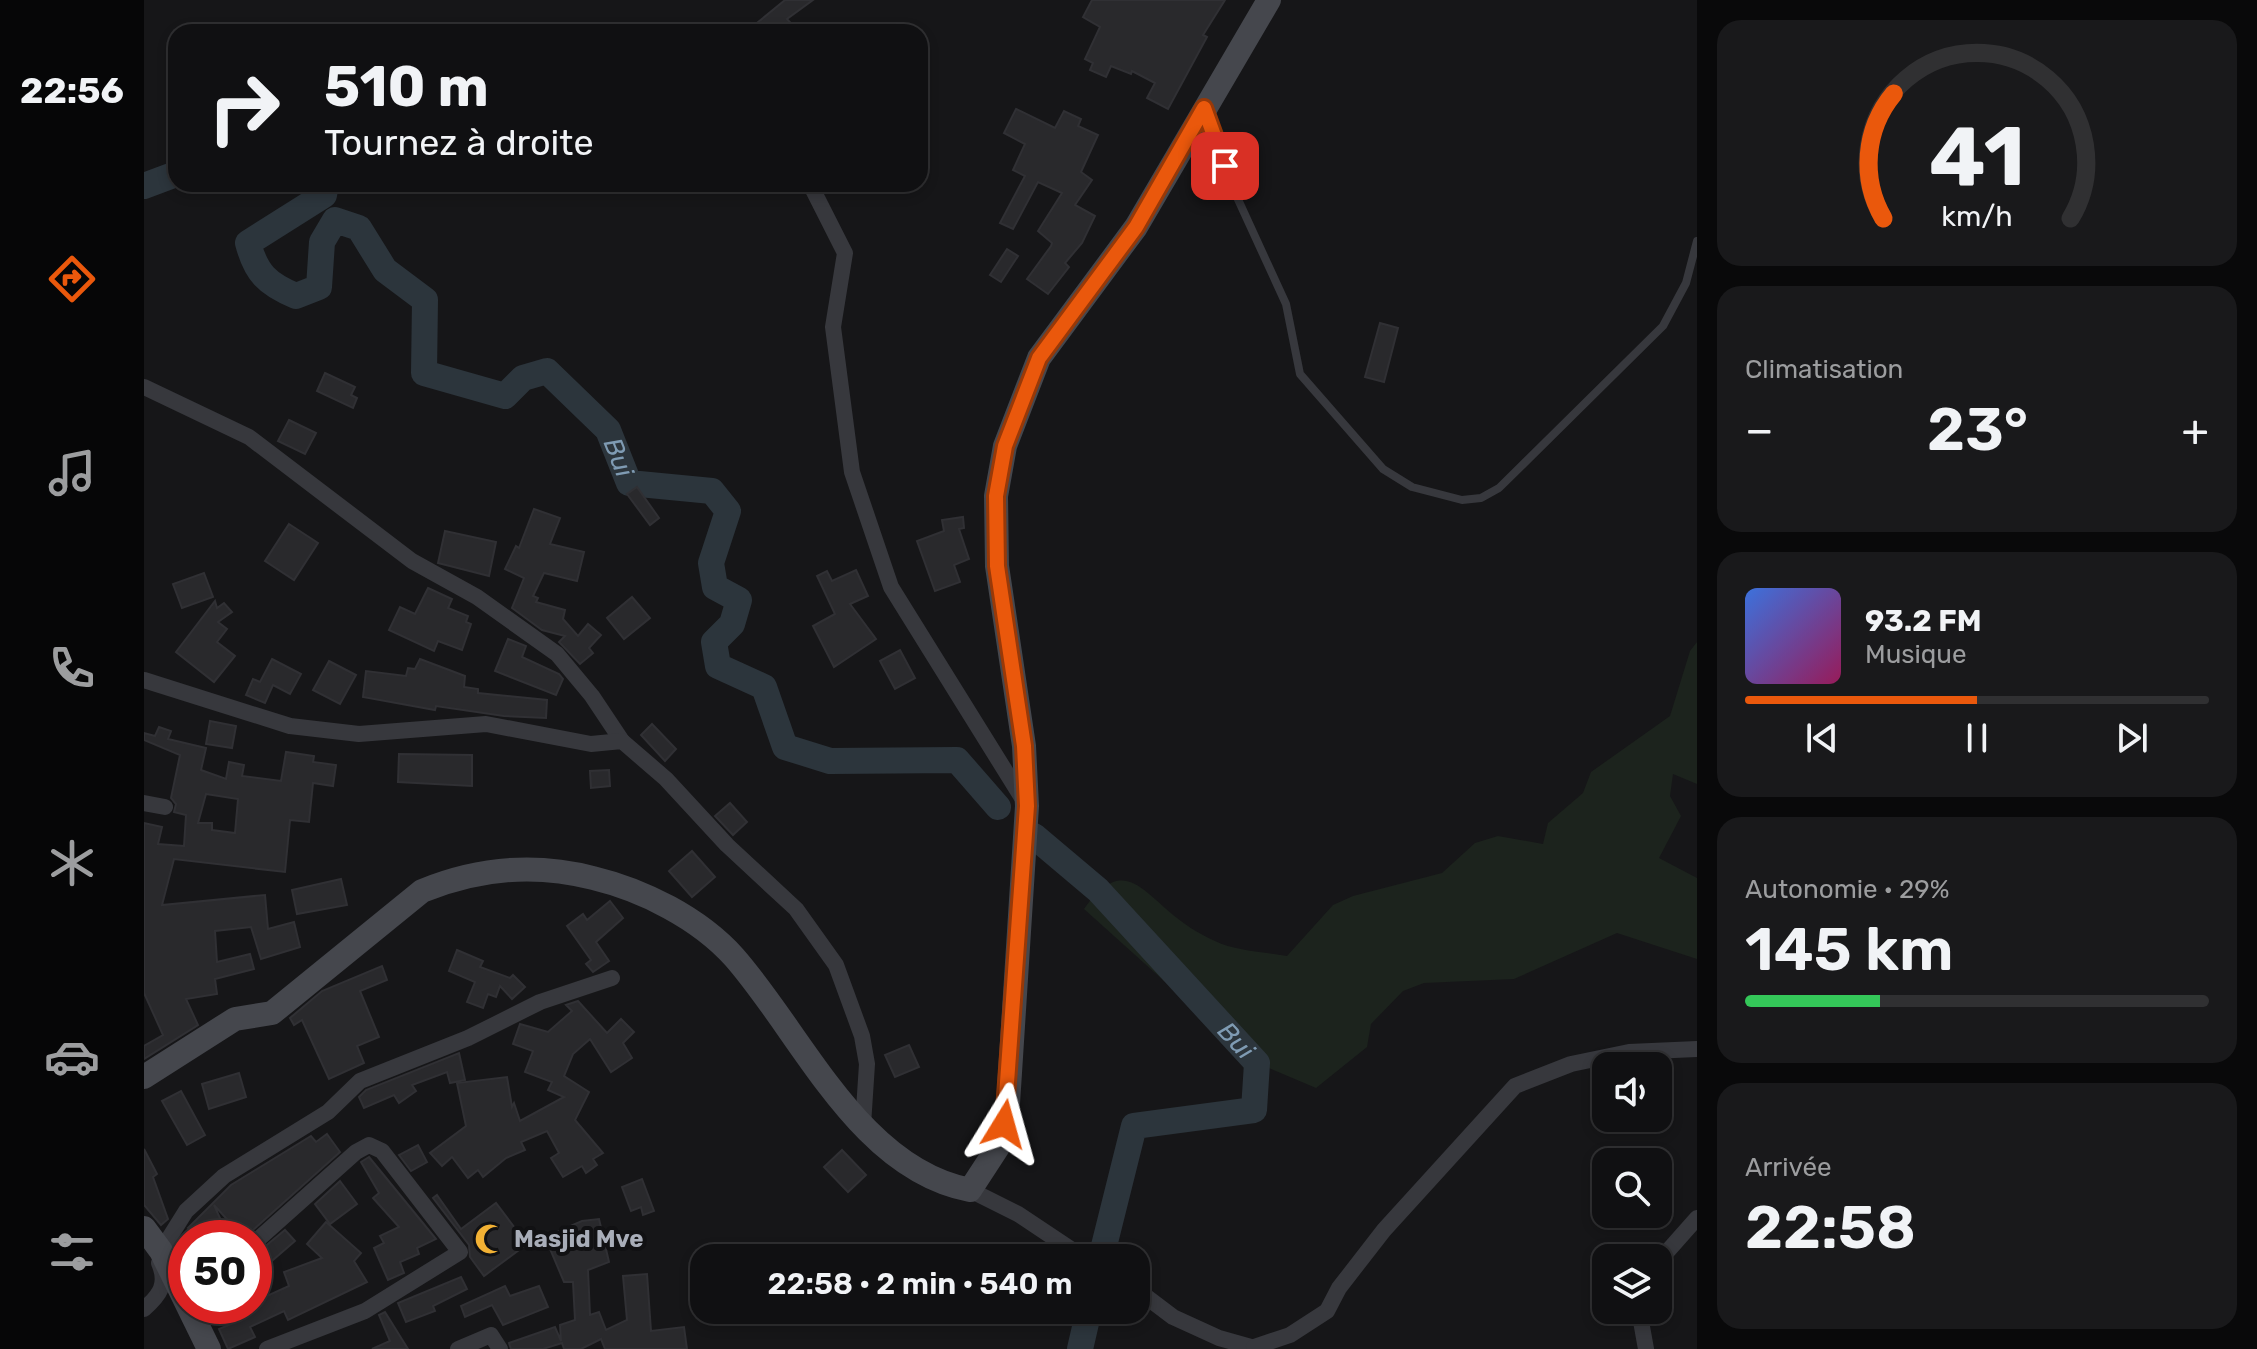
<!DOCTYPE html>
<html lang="fr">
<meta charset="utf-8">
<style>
:root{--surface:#101012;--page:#19191b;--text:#f1f3f6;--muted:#9c9d9f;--line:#303032;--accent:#ea580c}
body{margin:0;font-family:Rubik,sans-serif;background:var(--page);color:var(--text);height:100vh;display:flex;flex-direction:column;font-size:30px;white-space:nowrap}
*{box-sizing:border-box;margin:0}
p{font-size:26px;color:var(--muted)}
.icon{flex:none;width:44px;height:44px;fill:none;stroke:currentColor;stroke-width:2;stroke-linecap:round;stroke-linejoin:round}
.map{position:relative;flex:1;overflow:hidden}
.panel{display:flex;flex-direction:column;gap:20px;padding:20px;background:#09090a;width:560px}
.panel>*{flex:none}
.banner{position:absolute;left:24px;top:24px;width:760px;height:168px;border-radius:24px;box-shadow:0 4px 12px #0003,0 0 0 2px var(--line);background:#101012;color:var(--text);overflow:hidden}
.fabs{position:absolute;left:1448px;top:1052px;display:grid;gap:16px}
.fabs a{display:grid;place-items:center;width:80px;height:80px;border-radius:16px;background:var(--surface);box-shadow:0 4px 12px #0003,0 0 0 2px var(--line);font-size:40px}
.speed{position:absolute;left:24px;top:1220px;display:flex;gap:16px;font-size:40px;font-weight:700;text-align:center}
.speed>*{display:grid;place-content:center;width:104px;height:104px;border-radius:50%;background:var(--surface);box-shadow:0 4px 12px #0003,0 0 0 2px var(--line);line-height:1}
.speed .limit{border:12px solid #d22;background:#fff;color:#111}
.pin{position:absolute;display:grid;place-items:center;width:68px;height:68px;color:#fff;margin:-34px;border-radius:16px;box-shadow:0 4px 12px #0006}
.me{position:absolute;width:88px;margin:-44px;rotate:8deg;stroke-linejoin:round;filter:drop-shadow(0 0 6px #0008)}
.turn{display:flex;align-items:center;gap:28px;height:168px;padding:0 24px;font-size:36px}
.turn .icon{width:104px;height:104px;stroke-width:2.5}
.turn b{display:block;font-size:56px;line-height:68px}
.big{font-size:60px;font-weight:600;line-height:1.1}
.panel .widget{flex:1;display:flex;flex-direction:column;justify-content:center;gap:12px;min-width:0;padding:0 28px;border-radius:24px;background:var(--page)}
.panel .dial{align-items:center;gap:0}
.dial svg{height:208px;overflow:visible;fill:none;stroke:var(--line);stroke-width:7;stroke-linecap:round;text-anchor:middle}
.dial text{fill:var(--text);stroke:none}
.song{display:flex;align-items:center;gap:24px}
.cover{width:96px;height:96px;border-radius:12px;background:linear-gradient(135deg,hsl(220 70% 55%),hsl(330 70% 35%))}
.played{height:8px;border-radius:4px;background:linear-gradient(90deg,var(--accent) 50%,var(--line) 50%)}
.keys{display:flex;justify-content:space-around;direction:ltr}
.heat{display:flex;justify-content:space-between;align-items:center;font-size:44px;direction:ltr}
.charge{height:12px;border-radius:6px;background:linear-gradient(90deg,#34c759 29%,var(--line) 0)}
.trip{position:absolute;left:546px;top:1244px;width:460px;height:80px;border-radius:24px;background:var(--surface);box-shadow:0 4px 12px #0003,0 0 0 2px var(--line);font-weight:600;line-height:80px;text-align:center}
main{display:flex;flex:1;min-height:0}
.dock{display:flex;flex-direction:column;width:144px;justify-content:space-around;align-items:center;background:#060607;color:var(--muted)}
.dock .icon{width:56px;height:56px}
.dock .current{color:var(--accent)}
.dock b{font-size:36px;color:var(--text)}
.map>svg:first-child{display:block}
.green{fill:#1c231d}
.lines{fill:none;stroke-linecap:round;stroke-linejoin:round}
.river{stroke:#2c353c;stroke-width:26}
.building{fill:#29292c;stroke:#303034;stroke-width:2;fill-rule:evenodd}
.lane{stroke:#37383d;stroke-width:8}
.street{stroke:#37383d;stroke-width:16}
.secondary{stroke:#45474d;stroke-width:24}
.route-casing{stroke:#983908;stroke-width:20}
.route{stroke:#ea580c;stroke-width:14}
.labels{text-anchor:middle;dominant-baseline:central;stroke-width:8;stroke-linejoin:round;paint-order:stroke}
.poi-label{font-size:24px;font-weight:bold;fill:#a8adb8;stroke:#111113;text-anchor:start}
.water-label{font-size:26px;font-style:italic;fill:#7f9bb3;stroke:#111113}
</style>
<main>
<nav class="dock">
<b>22:56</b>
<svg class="icon current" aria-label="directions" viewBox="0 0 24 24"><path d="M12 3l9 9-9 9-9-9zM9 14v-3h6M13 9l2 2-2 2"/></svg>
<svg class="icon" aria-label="music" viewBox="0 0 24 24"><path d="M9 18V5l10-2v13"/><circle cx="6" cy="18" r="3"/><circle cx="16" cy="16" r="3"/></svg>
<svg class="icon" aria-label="phone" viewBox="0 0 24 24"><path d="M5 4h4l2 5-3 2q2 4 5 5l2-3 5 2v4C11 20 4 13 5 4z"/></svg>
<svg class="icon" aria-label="climate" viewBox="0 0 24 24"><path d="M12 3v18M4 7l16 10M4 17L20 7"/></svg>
<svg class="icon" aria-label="car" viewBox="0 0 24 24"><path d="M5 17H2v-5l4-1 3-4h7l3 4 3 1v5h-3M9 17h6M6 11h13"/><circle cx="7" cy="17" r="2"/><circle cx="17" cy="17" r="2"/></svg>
<svg class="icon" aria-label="filters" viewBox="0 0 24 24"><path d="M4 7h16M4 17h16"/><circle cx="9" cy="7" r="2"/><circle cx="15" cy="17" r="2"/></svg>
</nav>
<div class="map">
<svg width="1553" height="1349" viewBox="0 0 1553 1349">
<rect width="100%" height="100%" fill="#161618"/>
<path class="green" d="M1553,642V784L1529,774L1526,796L1537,816L1515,858L1553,878V959L1473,933L1370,979L1280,983L1259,991L1227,1024L1223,1047L1172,1088L1113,1063L1078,1009L1020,981L940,909C979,854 998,891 1033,918C1044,927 1058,935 1071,941C1091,951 1121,952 1143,956L1189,905L1209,896L1298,873L1331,843L1354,836L1399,844L1404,823L1439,793L1447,772L1526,716L1546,651Z"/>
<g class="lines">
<g class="river">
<path id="s1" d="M182,184L180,195L104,243C112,273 123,284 152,296L175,287L178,242L191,220L215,228L241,270L281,300L280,373L361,396L379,378L403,371L464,430L485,483L568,491L584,511L567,563L571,587L595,600L588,624L570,642L574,666L620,687L641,747L686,761L813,760L854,807"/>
<path d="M0,186L32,174"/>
<path id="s2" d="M890,836L954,890L1113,1063L1110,1110L990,1126L957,1258"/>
<path d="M936,1349L945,1310"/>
</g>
</g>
<g class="building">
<path d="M641,0H669L643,19L650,27L644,32H620L613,23Z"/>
<path d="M948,0H1081L1059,35L1063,37L1024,109L1003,98L1011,83L988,71L987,74L967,66L962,77L946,70L949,63L941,59L956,27L939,17Z"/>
<path d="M872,109L911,128L920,111L937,119L934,126L954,135L937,172L948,180L931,205L951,216L938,243L921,263L925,267L904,294L883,279L907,246L908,243L894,231L918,193L894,182L869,229L856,223L881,176L869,170L881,144L860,133Z"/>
<path d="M863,249L874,256L857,282L846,275Z"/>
<path d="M1236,323L1254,328L1240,382L1221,377Z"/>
<path d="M181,373L211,387L207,395L213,398L209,408L173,391Z"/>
<path d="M145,420L172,433L161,454L134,441Z"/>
<path d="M493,487L515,518L506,525L483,494Z"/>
<path d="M390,509L416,518L406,544L440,552L433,581L400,573L389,596L394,598L392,602L421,610L419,619L434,636L444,624L457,635L445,648L449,653L436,664L415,642L421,636L398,630L368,608L380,578L361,569L372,546L375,548Z"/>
<path d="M819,517L820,528L815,529L825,559L810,565L816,582L791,591L773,541L800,531L798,520Z"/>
<path d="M145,524L174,543L150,580L121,561Z"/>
<path d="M301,531L352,542L345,576L294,563Z"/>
<path d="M712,570L724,596L706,604L732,639L690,667L669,626L691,614L673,576L683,571L688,581Z"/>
<path d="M60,573L69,597L38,608L29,584Z"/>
<path d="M284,588L308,599L304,608L324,616L322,622L327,624L318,650L294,641L290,651L245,630L256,607L271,614Z"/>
<path d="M488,597L506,618L480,639L463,618Z"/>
<path d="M71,601L73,608L80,603L88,612L74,622L83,629L73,642L91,656L70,682L32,652Z"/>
<path d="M364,639L382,646L378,657L415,674L419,679L412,695L351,671Z"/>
<path d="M756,650L771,678L751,689L736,661Z"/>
<path d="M128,659L157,674L146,694L129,685L121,703L102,695L109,679L116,682Z"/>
<path d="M276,659L321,676L320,687L334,689V693L403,700L402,718L360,716L292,706L291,710L219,697L222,671L262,676L264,668L271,669Z"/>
<path d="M185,661L212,675L196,704L169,690Z"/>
<path d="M66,721L92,726L88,748L62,744Z"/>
<path d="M508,724L532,749L521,761L497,735Z"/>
<path d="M15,727L27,731L24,739L62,748L57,770L82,779L85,762L100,765L98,776L137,781L142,752L170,756L169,762L192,765L189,786L169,783L165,822L146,820L141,872L30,859L18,905L121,895L124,929L150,922L156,947L117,959L107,927L71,931L73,962L106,954L110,969L71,979L73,994L42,999L54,1025L0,1059V1046L19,1035L0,993V823L18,827L14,844L40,846L42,815L30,812L32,804L27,798L36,755L0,740V733L11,736ZM62,794L94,799L91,833L68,830V823H54Z"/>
<path d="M255,754L328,755V786L254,782Z"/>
<path d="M465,770L466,786L447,788L446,771Z"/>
<path d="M586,803L603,822L589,835L571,816Z"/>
<path d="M548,851L571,877L548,897L525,871Z"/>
<path d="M197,879L203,905L153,914L148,890Z"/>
<path d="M466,901L479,918L452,942L465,961L449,972L442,964L447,960L423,926L439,914L443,920Z"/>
<path d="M313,950L339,961L336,967L366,978L369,975L381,987L368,999L356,986L352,997L344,994L339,1008L323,1002L331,982L305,971Z"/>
<path d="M238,966L243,980L216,991L235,1037L213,1046L220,1063L185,1079L158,1020L150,1025L146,1018L178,991Z"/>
<path d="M434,1001L463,1033L477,1019L490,1032L479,1043L488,1058L467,1072L446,1039L429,1054L420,1076L445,1092L431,1120L459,1153L449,1159L453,1165L442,1173L438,1166L419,1177L407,1158L415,1153L403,1131L377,1142L381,1150L362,1158L339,1177L334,1170L324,1178L308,1157L298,1166L286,1153L322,1126L313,1083L363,1077L368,1107L370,1103L376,1121L420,1097L404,1090L408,1082L381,1072L389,1051L369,1044L376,1024L404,1032L428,1011L422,1005Z"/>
<path d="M765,1045L775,1067L751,1077L741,1055Z"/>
<path d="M315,1053L321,1080L306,1083L303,1072L268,1085L272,1091L255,1103L250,1095L220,1108L215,1097L222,1090Z"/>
<path d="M95,1073L102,1097L65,1109L58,1084Z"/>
<path d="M37,1091L61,1135L43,1145L18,1101Z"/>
<path d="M183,1134L196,1152L100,1238L70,1205L85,1238H56L44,1228L87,1185L167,1136L172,1142Z"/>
<path d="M274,1145L283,1162L267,1171L255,1155Z"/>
<path d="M0,1149L13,1174L9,1177L24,1219L17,1225L0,1205Z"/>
<path d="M698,1150L722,1175L704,1192L680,1167Z"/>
<path d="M225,1157L292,1239L273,1248L275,1254L256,1262L260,1273L244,1280L230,1248L240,1243L236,1236L255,1227L229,1198L235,1193L217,1162Z"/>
<path d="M498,1179L510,1211L499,1215L497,1207L487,1211L478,1187Z"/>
<path d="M196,1181L213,1204L186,1224L171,1204Z"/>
<path d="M293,1195L317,1229L352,1203L383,1244L340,1276L326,1257L325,1245L289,1198Z"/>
<path d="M455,1219L465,1262L444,1270L446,1315L455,1312L462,1330L483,1320L479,1276L503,1274L507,1331L540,1327L543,1349H461L457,1339L437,1349H420L418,1343L399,1349H367L365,1343L411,1327L417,1341L416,1325L431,1320L429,1282H420L401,1237L438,1221Z"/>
<path d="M182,1222L217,1253L210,1261L223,1282L144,1320L140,1311L106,1327L111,1337L84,1349L75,1329L92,1322L87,1311L110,1306V1296L121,1291L123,1296L145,1286L140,1272L178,1258L163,1244Z"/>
<path d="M141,1230L151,1241L122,1266L112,1254Z"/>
<path d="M317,1277L323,1289L289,1306L291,1311L262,1322L254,1303Z"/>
<path d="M361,1286L366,1296L395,1286L404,1307L359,1325L348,1305L321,1317L317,1306Z"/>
<path d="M241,1312L264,1349H228L246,1341L235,1315Z"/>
</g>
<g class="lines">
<path class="lane" d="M1063,116L1092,195L1142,304L1156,374L1239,469L1268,487L1318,500L1337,498L1355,488L1519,326L1542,283L1553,241"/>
<g class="street">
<path d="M666,184L701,253L689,327L708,472L747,587L880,801"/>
<path d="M0,387L105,437L268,561L333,597L413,654L448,696L478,741"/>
<path d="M0,680L146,726L215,734L342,724L447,744L478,741L522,779L583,845L652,909L692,965L718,1036L723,1064L719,1125"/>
<path d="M0,803L21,807"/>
<path d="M826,1190L874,1214L940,1258"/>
<path d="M110,1243L212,1152L225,1145L238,1151L316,1252L221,1311L123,1349"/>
<path d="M17,1251L42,1211L80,1176L184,1112L216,1081L324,1038L396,1002L468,978"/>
<path d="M1514,1262L1553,1218"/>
<path d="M992,1289L1029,1317L1075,1338L1114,1349"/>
<path d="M0,1309C16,1295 24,1284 15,1263"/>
<path d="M1495,1310L1502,1349"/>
<path d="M1110,1347L1146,1335L1183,1311L1195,1288L1240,1230L1371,1086L1427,1064L1485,1052L1553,1049"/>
<path d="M314,1349L347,1335L356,1349"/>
</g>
<g class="secondary">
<path d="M0,1077L91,1019L128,1013L278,891C334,868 391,863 449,878C499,890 555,918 590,957C658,1034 715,1169 826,1190L856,1144L864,1104L883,806L880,746L853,566L852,496L861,446L895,358L992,227L1125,0"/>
<path d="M0,1228L17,1251L65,1349"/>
</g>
</g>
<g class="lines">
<g class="route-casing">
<path id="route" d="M860,1124L883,806L880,746L853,566L852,496L861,446L895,358L992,227L1060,108L1081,166"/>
</g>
<use href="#route" class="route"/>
</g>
<defs>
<g id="mosque-bare" transform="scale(2.4)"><path d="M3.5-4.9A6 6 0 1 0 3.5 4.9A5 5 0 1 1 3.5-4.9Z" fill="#f2b134" stroke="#111113" stroke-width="2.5" paint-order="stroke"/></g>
</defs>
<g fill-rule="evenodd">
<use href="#mosque-bare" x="346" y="1239"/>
</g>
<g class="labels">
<g class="poi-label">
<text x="370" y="1239">Masjid Mve</text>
</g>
<g class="water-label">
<text stroke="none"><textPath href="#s1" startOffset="718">Bui</textPath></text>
<text stroke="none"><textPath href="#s2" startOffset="288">Bui</textPath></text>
</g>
</g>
</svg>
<div class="fabs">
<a><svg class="icon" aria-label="sound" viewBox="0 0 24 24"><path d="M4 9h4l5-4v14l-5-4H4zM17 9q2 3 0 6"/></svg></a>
<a><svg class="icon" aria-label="search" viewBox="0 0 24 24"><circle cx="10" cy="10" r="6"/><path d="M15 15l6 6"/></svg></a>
<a><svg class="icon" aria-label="layers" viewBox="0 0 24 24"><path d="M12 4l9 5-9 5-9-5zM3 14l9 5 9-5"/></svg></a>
</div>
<div class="speed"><div class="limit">50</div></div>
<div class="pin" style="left:1081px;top:166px;background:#d93025"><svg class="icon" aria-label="arrive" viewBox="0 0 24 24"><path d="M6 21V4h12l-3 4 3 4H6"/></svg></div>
<svg class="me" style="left:860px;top:1124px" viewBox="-20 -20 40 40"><path d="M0-17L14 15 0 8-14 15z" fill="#ea580c" stroke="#fff" stroke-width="4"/></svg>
<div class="trip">22:58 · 2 min · 540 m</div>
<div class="banner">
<div class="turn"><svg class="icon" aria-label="right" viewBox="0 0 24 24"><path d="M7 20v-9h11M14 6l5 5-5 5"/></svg><div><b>510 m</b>Tournez à droite</div></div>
</div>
</div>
<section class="panel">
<div class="widget dial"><svg viewBox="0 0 100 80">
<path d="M14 69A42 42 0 1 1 86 69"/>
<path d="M14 69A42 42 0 0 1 18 21" stroke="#ea580c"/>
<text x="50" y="56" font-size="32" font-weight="700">41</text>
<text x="50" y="72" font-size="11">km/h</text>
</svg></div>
<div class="widget"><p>Climatisation</p>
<div class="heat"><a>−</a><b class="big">23°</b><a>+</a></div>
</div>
<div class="widget">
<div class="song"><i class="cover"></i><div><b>93.2 FM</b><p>Musique</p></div></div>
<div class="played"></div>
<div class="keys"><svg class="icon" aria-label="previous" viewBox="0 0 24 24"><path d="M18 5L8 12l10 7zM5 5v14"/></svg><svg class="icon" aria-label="pause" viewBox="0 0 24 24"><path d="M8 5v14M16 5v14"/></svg><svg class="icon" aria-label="next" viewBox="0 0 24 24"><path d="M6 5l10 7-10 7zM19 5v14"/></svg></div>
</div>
<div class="widget"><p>Autonomie · 29%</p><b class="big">145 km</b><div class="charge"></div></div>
<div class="widget"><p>Arrivée</p><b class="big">22:58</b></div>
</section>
</main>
